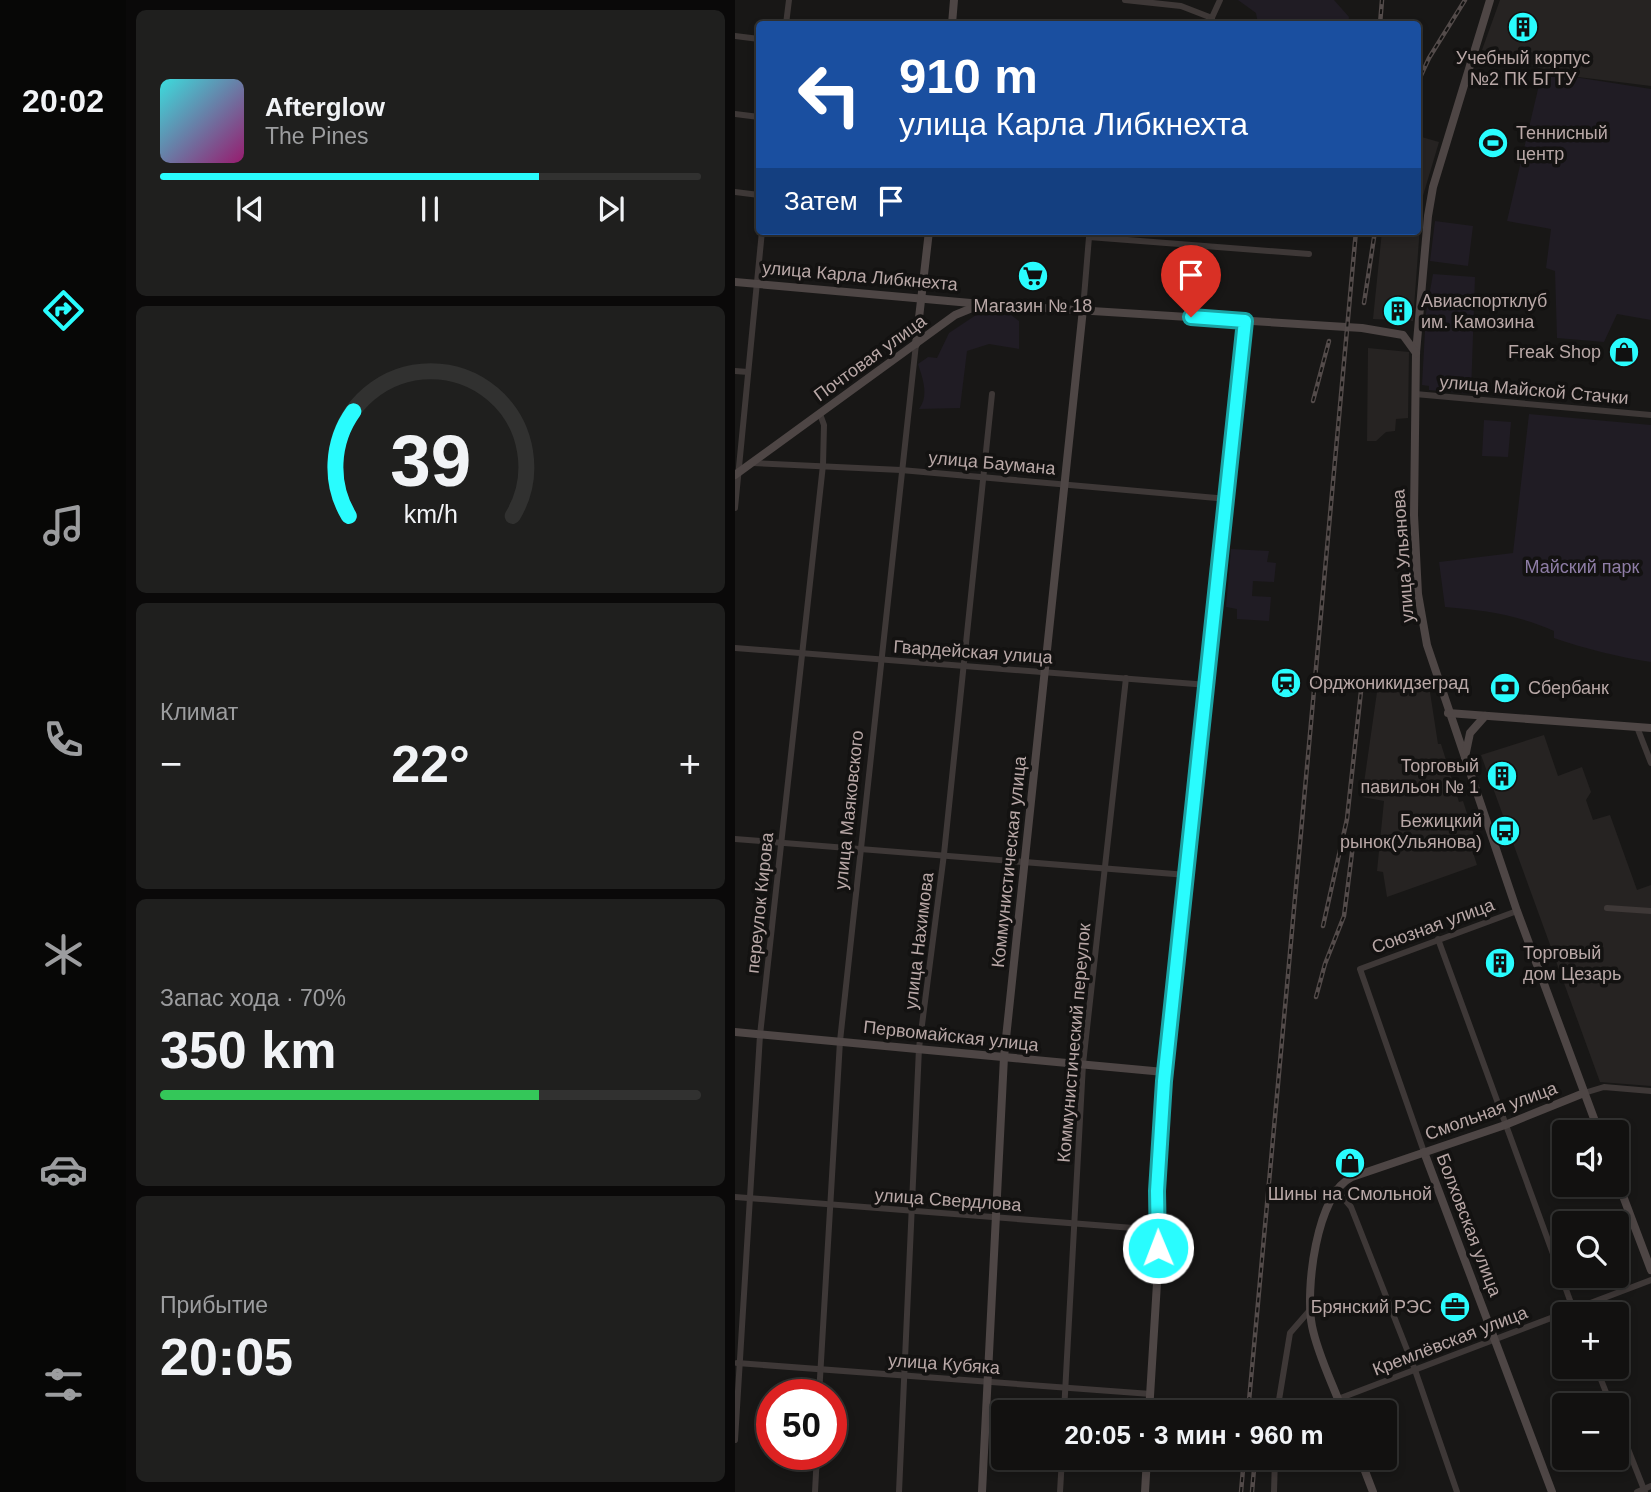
<!DOCTYPE html>
<html lang="ru">
<meta charset="utf-8">
<style>
:root{--surface:#121110;--page:#1f1f1e;--text:#f1f3f6;--muted:#9c9d9f;--line:#313130;--accent:#29fcfe}
body{margin:0;font-family:Helvetica,sans-serif;background:var(--page);color:var(--text);height:100vh;display:flex;flex-direction:column;font-size:26px;white-space:nowrap}
*{box-sizing:border-box;margin:0}
p{font-size:23px;color:var(--muted)}
.icon{flex:none;width:38px;height:38px;fill:none;stroke:currentColor;stroke-width:2;stroke-linecap:round;stroke-linejoin:round}
.map{position:relative;flex:1;overflow:hidden}
.sheet{display:flex;flex-direction:column;gap:10px;padding:10px;background:#0a0909;width:609px}
.sheet>*{flex:none}
.hud{position:absolute;left:21px;top:21px;width:665px;height:214px;border-radius:7px;box-shadow:0 4px 10px #0003,0 0 0 2px var(--line);background:#1a4fa0;color:#fff;overflow:hidden}
.buttons{position:absolute;left:817px;top:1120px;display:grid;gap:14px}
.buttons a{display:grid;place-items:center;width:77px;height:77px;border-radius:7px;background:var(--surface);box-shadow:0 4px 10px #0003,0 0 0 2px var(--line);font-size:35px}
.speed{position:absolute;left:21px;top:1379px;display:flex;gap:14px;font-size:35px;font-weight:700;text-align:center}
.speed>*{display:grid;place-content:center;width:91px;height:91px;border-radius:50%;background:var(--surface);box-shadow:0 4px 10px #0003,0 0 0 2px var(--line);line-height:1}
.speed .limit{border:10px solid #d22;background:#fff;color:#111}
.pin{position:absolute;display:grid;place-items:center;width:60px;height:60px;color:#fff;margin:-72px -30px;border-radius:50% 50% 50% 0;rotate:-45deg;box-shadow:0 0 7px #0007}
.pin .icon{rotate:45deg}
.me{position:absolute;width:77px;margin:-38px;rotate:359deg;stroke-linejoin:round;filter:drop-shadow(0 0 5px #0008)}
.turn{display:flex;align-items:center;gap:24px;height:147px;padding:0 28px;font-size:32px}
.turn .icon{width:91px;height:91px;stroke-width:2.5}
.turn b{display:block;font-size:49px;line-height:60px}
.then{display:flex;align-items:center;height:66px;padding:0 28px;background:#0003;gap:14px;font-size:26px}
.big{font-size:52px;font-weight:600;line-height:1.1}
.sheet .tile{flex:1;display:flex;flex-direction:column;justify-content:center;gap:10px;min-width:0;padding:0 24px;border-radius:10px;background:var(--page)}
.sheet .dial{align-items:center;gap:0}
.dial svg{height:182px;overflow:visible;fill:none;stroke:var(--line);stroke-width:7;stroke-linecap:round;text-anchor:middle}
.dial text{fill:var(--text);stroke:none}
.song{display:flex;align-items:center;gap:21px}
.cover{width:84px;height:84px;border-radius:10px;background:linear-gradient(135deg,hsl(180 70% 55%),hsl(320 70% 35%))}
.played{height:7px;border-radius:4px;background:linear-gradient(90deg,var(--accent) 70%,var(--line) 70%)}
.keys{display:flex;justify-content:space-around;direction:ltr}
.heat{display:flex;justify-content:space-between;align-items:center;font-size:38px;direction:ltr}
.charge{height:10px;border-radius:5px;background:linear-gradient(90deg,#34c759 70%,var(--line) 0)}
.trip{position:absolute;left:256px;top:1400px;width:406px;height:70px;border-radius:7px;background:var(--surface);box-shadow:0 4px 10px #0003,0 0 0 2px var(--line);font-weight:600;line-height:70px;text-align:center}
main{display:flex;flex:1;min-height:0}
.menu{display:flex;flex-direction:column;width:126px;justify-content:space-around;align-items:center;background:#070706;color:var(--muted)}
.menu .icon{width:49px;height:49px}
.menu .selected{color:var(--accent)}
.menu b{font-size:32px;color:var(--text)}
.map>svg:first-child{display:block}
.built{fill:#262322}
.green{fill:#201c24}
.lines{fill:none;stroke-linecap:round;stroke-linejoin:round}
.street{stroke:#3e3837;stroke-width:6}
.secondary{stroke:#4e4645;stroke-width:8}
.rail-casing{stroke:#534b4a;stroke-width:4.5}
.rail{stroke:#131211;stroke-width:2;stroke-dasharray:5;stroke-linecap:butt}
.route-casing{stroke:#1ba4a5;stroke-width:18}
.route{stroke:#29fcfe;stroke-width:12}
.labels{text-anchor:middle;dominant-baseline:central;stroke-width:7;stroke-linejoin:round;paint-order:stroke}
.poi-label{font-size:18px;fill:#b9a8a7;stroke:#131211;text-anchor:start}
.street-label{font-size:18px;fill:#b9a8a7;stroke:#131211}
.park-label{font-size:18px;fill:#8e7da6;stroke:#131211}
</style>
<main>
<nav class="menu">
<b>20:02</b>
<svg class="icon selected" aria-label="directions" viewBox="0 0 24 24"><path d="M12 3l9 9-9 9-9-9zM9 14v-3h6M13 9l2 2-2 2"/></svg>
<svg class="icon" aria-label="music" viewBox="0 0 24 24"><path d="M9 18V5l10-2v13"/><circle cx="6" cy="18" r="3"/><circle cx="16" cy="16" r="3"/></svg>
<svg class="icon" aria-label="phone" viewBox="0 0 24 24"><path d="M5 4h4l2 5-3 2q2 4 5 5l2-3 5 2v4C11 20 4 13 5 4z"/></svg>
<svg class="icon" aria-label="climate" viewBox="0 0 24 24"><path d="M12 3v18M4 7l16 10M4 17L20 7"/></svg>
<svg class="icon" aria-label="car" viewBox="0 0 24 24"><path d="M5 17H2v-5l4-1 3-4h7l3 4 3 1v5h-3M9 17h6M6 11h13"/><circle cx="7" cy="17" r="2"/><circle cx="17" cy="17" r="2"/></svg>
<svg class="icon" aria-label="filters" viewBox="0 0 24 24"><path d="M4 7h16M4 17h16"/><circle cx="9" cy="7" r="2"/><circle cx="15" cy="17" r="2"/></svg>
</nav>
<section class="sheet">
<div class="tile">
<div class="song"><i class="cover"></i><div><b>Afterglow</b><p>The Pines</p></div></div>
<div class="played"></div>
<div class="keys"><svg class="icon" aria-label="previous" viewBox="0 0 24 24"><path d="M18 5L8 12l10 7zM5 5v14"/></svg><svg class="icon" aria-label="pause" viewBox="0 0 24 24"><path d="M8 5v14M16 5v14"/></svg><svg class="icon" aria-label="next" viewBox="0 0 24 24"><path d="M6 5l10 7-10 7zM19 5v14"/></svg></div>
</div>
<div class="tile dial"><svg viewBox="0 0 100 80">
<path d="M14 69A42 42 0 1 1 86 69"/>
<path d="M14 69A42 42 0 0 1 16 23" stroke="#29fcfe"/>
<text x="50" y="56" font-size="32" font-weight="700">39</text>
<text x="50" y="72" font-size="11">km/h</text>
</svg></div>
<div class="tile"><p>Климат</p>
<div class="heat"><a>−</a><b class="big">22°</b><a>+</a></div>
</div>
<div class="tile"><p>Запас хода · 70%</p><b class="big">350 km</b><div class="charge"></div></div>
<div class="tile"><p>Прибытие</p><b class="big">20:05</b></div>
</section>
<div class="map">
<svg width="916" height="1492" viewBox="0 0 916 1492">
<rect width="100%" height="100%" fill="#181716"/>
<g class="built">
<path d="M765,0H916V86L827,75L747,50Z"/>
<path d="M683,136L704,142L687,199L678,321L638,319L647,231H682Z"/>
<path d="M633,348L674,352L673,418L661,419L660,431L651,432L641,441H632Z"/>
<path d="M644,678L693,679L703,744H706L724,802L728,801L740,838L734,840L742,865L652,897L648,872L642,871L649,801L627,797Z"/>
<path d="M809,735L823,776L847,767L856,792L851,800L858,820L875,815L902,890L916,885V1086L865,1082L746,755Z"/>
</g>
<g class="green">
<path d="M503,0H599L614,17L613,24H523L521,13Z"/>
<path d="M807,72L916,89V320L882,314L869,342L822,338L820,271L811,268L816,229L772,221Z"/>
<path d="M700,221L738,226L733,266L695,261Z"/>
<path d="M698,274L740,277L736,394L694,390V386L687,385L691,313Z"/>
<path d="M241,315H276L284,321V349L254,344L232,351L225,408L184,409C194,396 188,379 183,364L193,357L202,358L214,333Z"/>
<path d="M794,414L916,425V662C883,657 851,649 819,638V631C783,615 749,610 710,607L704,562L778,553Z"/>
<path d="M749,420L776,422L773,457L747,456Z"/>
<path d="M496,549L534,551L532,562L541,563L539,582L518,581L517,596L536,597L534,621L502,619V609L491,607Z"/>
</g>
<g class="lines">
<g class="street">
<path d="M390,0L446,6L477,18"/>
<path d="M51,24L54,0"/>
<path d="M474,24L485,0"/>
<path d="M0,36L24,39"/>
<path d="M0,114L24,117"/>
<path d="M0,192L24,195"/>
<path d="M354,237L574,254"/>
<path d="M348,309L354,237"/>
<path d="M0,371L13,372"/>
<path d="M680,394L916,415"/>
<path d="M18,463L166,470L493,499"/>
<path d="M0,508L27,231"/>
<path d="M0,648L473,685"/>
<path d="M902,727L916,763"/>
<path d="M0,839L452,875"/>
<path d="M872,908L916,911"/>
<path d="M703,939L840,1314"/>
<path d="M849,1093L869,1087L916,1091"/>
<path d="M689,1152L625,969L782,911"/>
<path d="M601,1189L616,1207L680,1370L722,1492"/>
<path d="M0,1197L424,1230"/>
<path d="M2,1363L416,1394"/>
<path d="M861,1367L876,1405"/>
<path d="M84,1395L105,1041L181,344"/>
<path d="M603,1399L916,1280"/>
<path d="M329,1412L348,1064L391,678"/>
<path d="M542,1412L555,1333L575,1310"/>
<path d="M882,1421L910,1492"/>
<path d="M0,1440L25,1035L88,465L89,425L85,414"/>
<path d="M80,1492L82,1454"/>
<path d="M164,1492L184,1048L209,854L257,394"/>
<path d="M325,1492L327,1458"/>
<path d="M539,1492L540,1458"/>
<path d="M902,1492L916,1486"/>
</g>
<g class="secondary">
<path d="M755,0L698,187L693,216L681,353L679,515L683,594L692,645L782,911L864,1132"/>
<path d="M217,24L219,0"/>
<path d="M0,282L247,304"/>
<path d="M181,344L194,231"/>
<path d="M0,475L220,315L247,304L627,328L668,335L681,353"/>
<path d="M713,713L916,728"/>
<path d="M730,757L735,733L750,716"/>
<path d="M0,1032L429,1072"/>
<path d="M689,1152L817,1492"/>
<path d="M882,1180L916,1270"/>
<path d="M414,1412L423,1267V1157L429,1081L511,321"/>
<path d="M608,1412C598,1384 583,1356 577,1326C570,1291 581,1194 617,1177L770,1125L849,1093"/>
<path d="M625,1458L638,1492"/>
<path d="M247,1492L269,1057L348,309"/>
<path d="M410,1492L412,1458"/>
</g>
<g class="rail-casing">
<g id="rail">
<path d="M645,24L647,0"/>
<path d="M682,84L694,58L730,0"/>
<path d="M629,303L640,231"/>
<path d="M578,401L594,341"/>
<path d="M588,926L612,819L626,691"/>
<path d="M581,997L590,964L609,916L618,845"/>
<path d="M513,1412L621,231"/>
<path d="M506,1492L509,1458"/>
<path d="M517,1492L520,1458"/>
</g>
</g>
<use href="#rail" class="rail"/>
</g>
<g class="lines">
<g class="route-casing">
<path id="route" d="M423,1248L422,1191L429,1081L510,321L456,317"/>
</g>
<use href="#route" class="route"/>
</g>
<defs>
<g id="building-disc" transform="scale(1.575)"><circle r="9.5" fill="#29fcfe" stroke="#131211"/><path d="M-4-6H4V6H1V3H-1V6H-4ZM-2.5-4.3h1.7v1.8h-1.7ZM.8-4.3h1.7v1.8H.8ZM-2.5-1h1.7V.8h-1.7ZM.8-1h1.7V.8H.8Z" fill="#111"/></g>
<g id="stadium-disc" transform="scale(1.575)"><circle r="9.5" fill="#29fcfe" stroke="#131211"/><path d="M0-5a6.5 5 0 1 0 0 10a6.5 5 0 1 0 0-10ZM-3.5-1.8h7v3.6h-7Z" fill="#111"/></g>
<g id="supermarket-disc" transform="scale(1.575)"><circle r="9.5" fill="#29fcfe" stroke="#131211"/><path d="M-6-5.5h2.5l.6 2H6L4.5 2H-2.5L-4.4-4H-6ZM-1.5 3.2a1.3 1.3 0 1 0 .1 0ZM3 3.2a1.3 1.3 0 1 0 .1 0Z" fill="#111"/></g>
<g id="shop-disc" transform="scale(1.575)"><circle r="9.5" fill="#29fcfe" stroke="#131211"/><path d="M-5-2.5h2.3a2.7 3.5 0 0 1 5.4 0H5L5.5 6h-11ZM-1.5-2.5h3a1.5 2.3 0 0 0-3 0Z" fill="#111"/></g>
<g id="station-disc" transform="scale(1.575)"><circle r="9.5" fill="#29fcfe" stroke="#131211"/><path d="M-3-6H3Q5-6 5-4V2Q5 4 3 4L4.5 6H3L1.5 4h-3L-3 6H-4.5L-3 4Q-5 4-5 2V-4Q-5-6-3-6ZM-3.5-4v3h7v-3ZM-3.5 1v1.5H-2V1ZM2 1v1.5H3.5V1Z" fill="#111"/></g>
<g id="bank-disc" transform="scale(1.575)"><circle r="9.5" fill="#29fcfe" stroke="#131211"/><path d="M-6-4H6V4H-6ZM0-2.3a2.3 2.3 0 1 0 0 4.6a2.3 2.3 0 1 0 0-4.6Z" fill="#111"/></g>
<g id="bus-disc" transform="scale(1.575)"><circle r="9.5" fill="#29fcfe" stroke="#131211"/><path d="M-5-6H5V4H4V6H2V4H-2V6H-4V4H-5ZM-3.5-4V0h7V-4ZM-3.5 1.2v1.5H-2V1.2ZM2 1.2v1.5H3.5V1.2Z" fill="#111"/></g>
<g id="office-disc" transform="scale(1.575)"><circle r="9.5" fill="#29fcfe" stroke="#131211"/><path d="M-6-3h4V-5.5h4V-3h4V5H-6ZM-1-4.5V-3h2v-1.5ZM-6 0V1H6V0Z" fill="#111"/></g>
</defs>
<g fill-rule="evenodd">
<use href="#building-disc" x="788" y="27"/>
<use href="#stadium-disc" x="758" y="143"/>
<use href="#supermarket-disc" x="298" y="276"/>
<use href="#building-disc" x="663" y="311"/>
<use href="#shop-disc" x="889" y="352"/>
<use href="#station-disc" x="551" y="683"/>
<use href="#bank-disc" x="770" y="688"/>
<use href="#building-disc" x="767" y="776"/>
<use href="#bus-disc" x="770" y="831"/>
<use href="#building-disc" x="765" y="963"/>
<use href="#shop-disc" x="615" y="1163"/>
<use href="#office-disc" x="720" y="1307"/>
</g>
<g class="labels">
<g class="poi-label">
<text x="788" y="58" text-anchor="middle">Учебный корпус<tspan x="788" dy="21">№2 ПК БГТУ</tspan></text>
<text x="781" y="133">Теннисный<tspan x="781" dy="21">центр</tspan></text>
<text x="686" y="301">Авиаспортклуб<tspan x="686" dy="21">им. Камозина</tspan></text>
<text x="298" y="306" text-anchor="middle">Магазин № 18</text>
<text x="866" y="352" text-anchor="end">Freak Shop</text>
<text x="574" y="683">Орджоникидзеград</text>
<text x="793" y="688">Сбербанк</text>
<text x="744" y="766" text-anchor="end">Торговый<tspan x="744" dy="21">павильон № 1</tspan></text>
<text x="747" y="821" text-anchor="end">Бежицкий<tspan x="747" dy="21">рынок(Ульянова)</tspan></text>
<text x="788" y="953">Торговый<tspan x="788" dy="21">дом Цезарь</tspan></text>
<text x="615" y="1194" text-anchor="middle">Шины на Смольной</text>
<text x="697" y="1307" text-anchor="end">Брянский РЭС</text>
</g>
<g class="street-label">
<text transform="translate(125 276) rotate(5)">улица Карла Либкнехта</text>
<text transform="translate(135 358) rotate(-36)">Почтовая улица</text>
<text transform="translate(799 390) rotate(5)">улица Майской Стачки</text>
<text transform="translate(257 463) rotate(5)">улица Баумана</text>
<text transform="translate(668 556) rotate(-94)">улица Ульянова</text>
<text transform="translate(238 652) rotate(4)">Гвардейская улица</text>
<text transform="translate(114 810) rotate(-84)">улица Маяковского</text>
<text transform="translate(274 862) rotate(-84)">Коммунистическая улица</text>
<text transform="translate(25 903) rotate(-84)">переулок Кирова</text>
<text transform="translate(698 926) rotate(-20)">Союзная улица</text>
<text transform="translate(184 941) rotate(-83)">улица Нахимова</text>
<text transform="translate(216 1036) rotate(6)">Первомайская улица</text>
<text transform="translate(339 1043) rotate(-85)">Коммунистический переулок</text>
<text transform="translate(756 1111) rotate(-20)">Смольная улица</text>
<text transform="translate(213 1200) rotate(4)">улица Свердлова</text>
<text transform="translate(734 1225) rotate(69)">Болховская улица</text>
<text transform="translate(715 1341) rotate(-21)">Кремлёвская улица</text>
<text transform="translate(209 1364) rotate(4)">улица Кубяка</text>
</g>
<g class="park-label">
<text x="847" y="567">Майский парк</text>
</g>
</g>
</svg>
<div class="buttons">
<a><svg class="icon" aria-label="sound" viewBox="0 0 24 24"><path d="M4 9h4l5-4v14l-5-4H4zM17 9q2 3 0 6"/></svg></a>
<a><svg class="icon" aria-label="search" viewBox="0 0 24 24"><circle cx="10" cy="10" r="6"/><path d="M15 15l6 6"/></svg></a>
<a>+</a>
<a>−</a>
</div>
<div class="speed"><div class="limit">50</div></div>
<div class="pin" style="left:456px;top:317px;background:#d93025"><svg class="icon" aria-label="arrive" viewBox="0 0 24 24"><path d="M6 21V4h12l-3 4 3 4H6"/></svg></div>
<svg class="me" style="left:423px;top:1248px" viewBox="-20 -20 40 40"><circle r="17" fill="#29fcfe" stroke="#fff" stroke-width="3"/><path d="M0-11L8 9 0 5-8 9z" fill="#fff"/></svg>
<div class="trip">20:05 · 3 мин · 960 m</div>
<div class="hud">
<div class="turn"><svg class="icon" aria-label="left" viewBox="0 0 24 24"><path d="M17 20v-9H6M10 6l-5 5 5 5"/></svg><div><b>910 m</b>улица Карла Либкнехта</div></div>
<div class="then">Затем<svg class="icon" aria-label="arrive" viewBox="0 0 24 24"><path d="M6 21V4h12l-3 4 3 4H6"/></svg></div>
</div>
</div>
</main>
